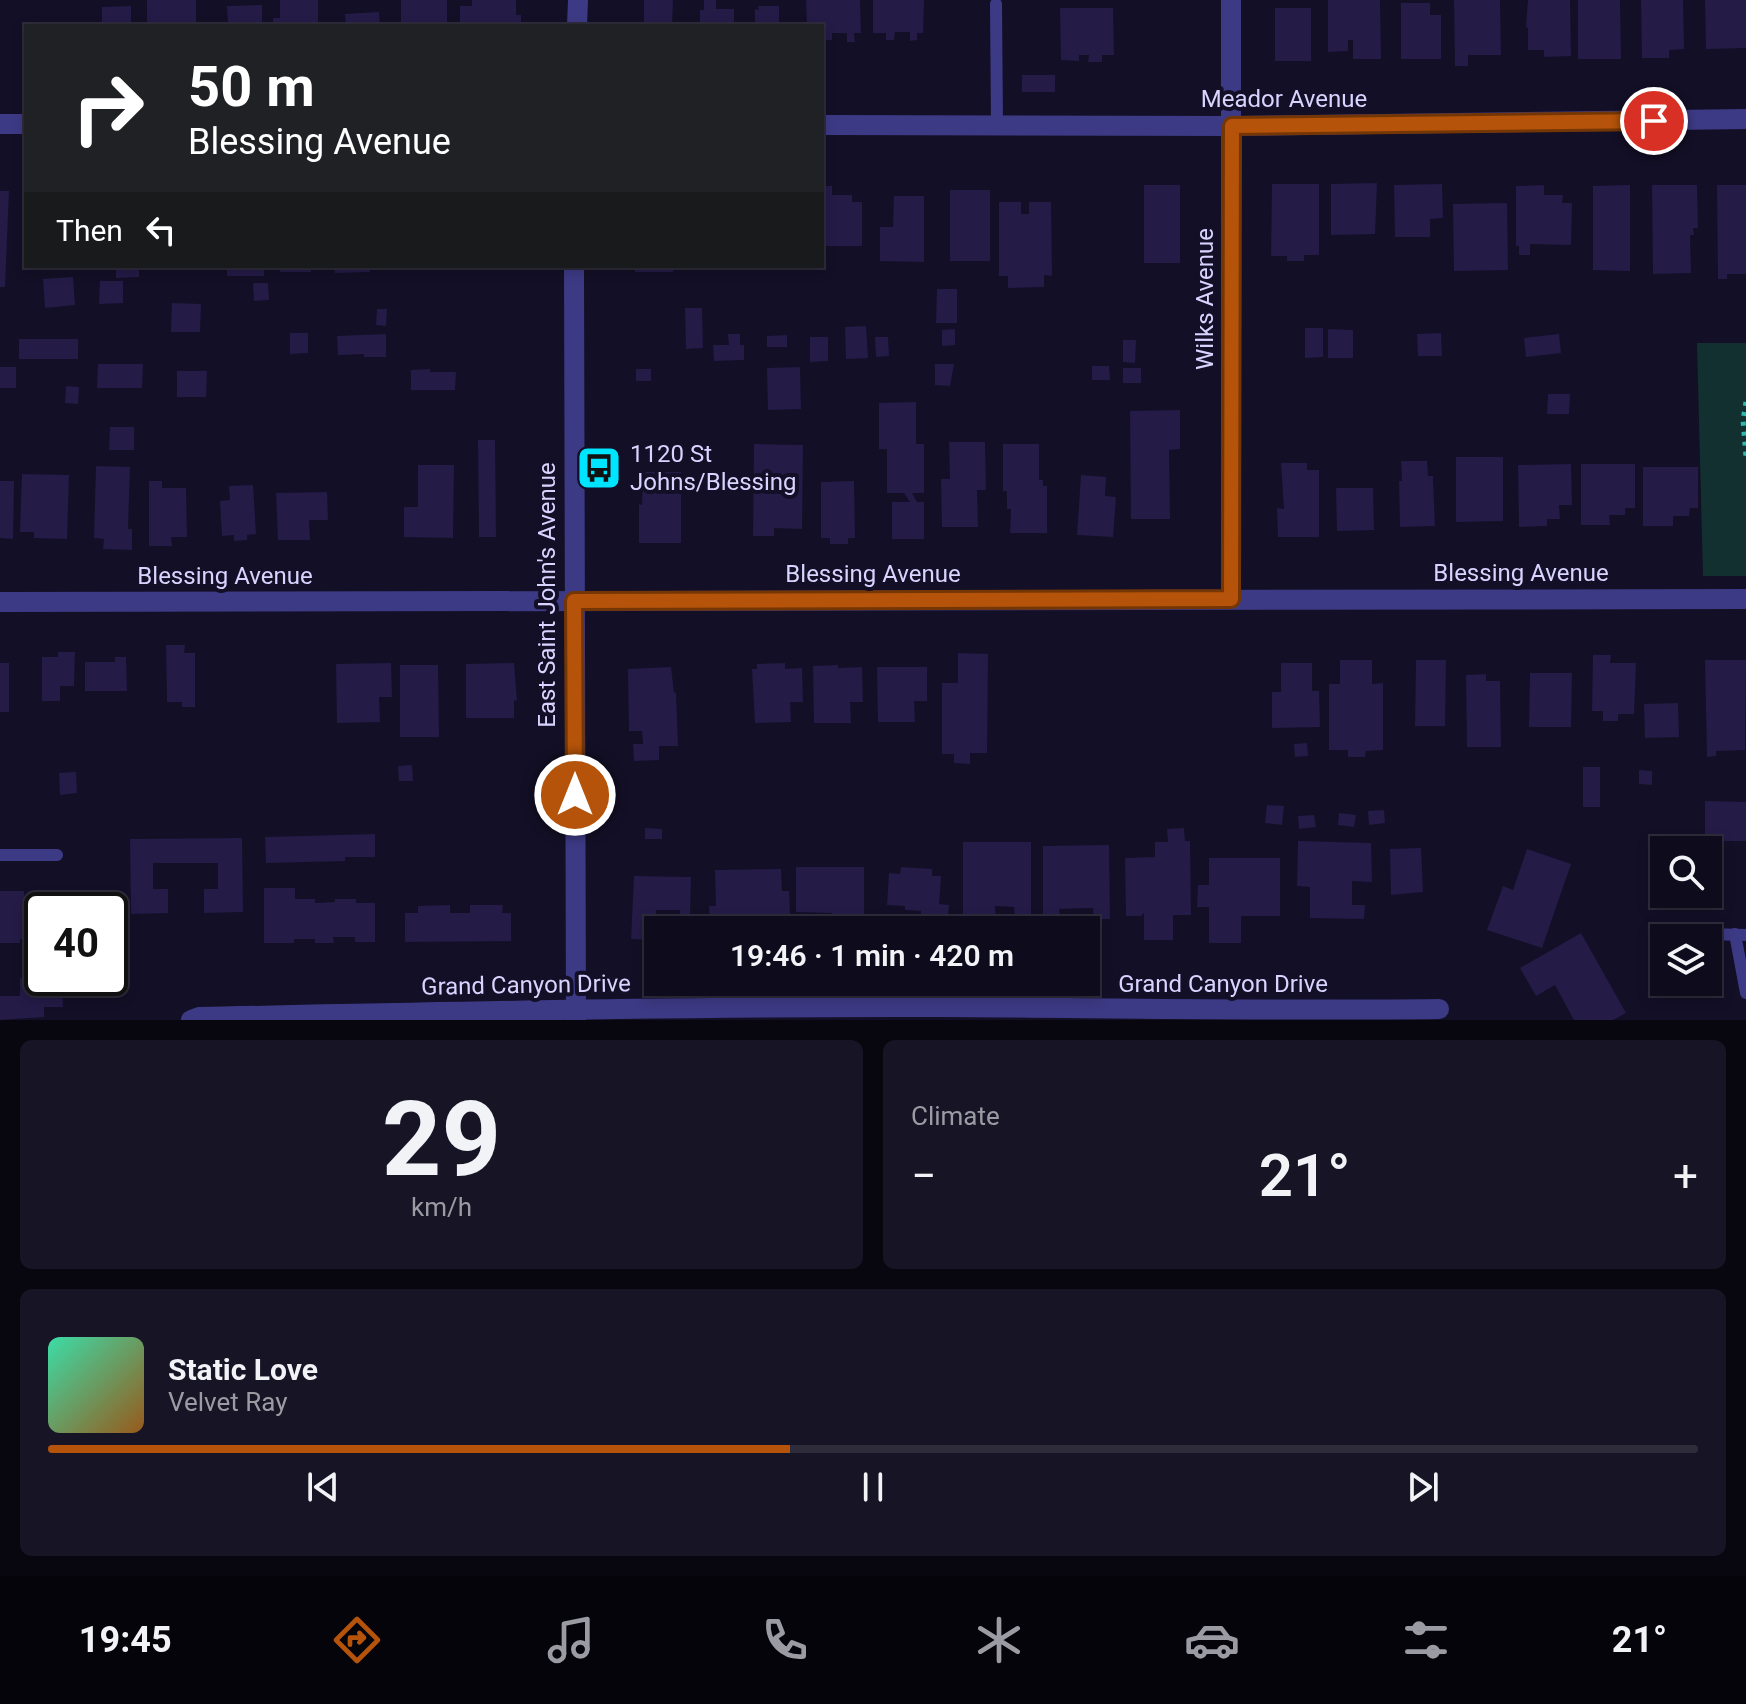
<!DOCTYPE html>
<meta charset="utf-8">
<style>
:root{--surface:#0e0b1c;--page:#171425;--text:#f1f3f6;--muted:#9b9ba3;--line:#2e2b3b;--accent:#b45309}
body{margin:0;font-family:Roboto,sans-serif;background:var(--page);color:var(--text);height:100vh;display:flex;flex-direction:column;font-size:30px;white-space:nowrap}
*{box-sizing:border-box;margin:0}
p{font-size:26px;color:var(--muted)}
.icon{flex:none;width:44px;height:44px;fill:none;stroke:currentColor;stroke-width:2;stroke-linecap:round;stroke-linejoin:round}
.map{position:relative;height:1020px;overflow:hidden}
.side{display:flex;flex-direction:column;gap:20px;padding:20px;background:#08060f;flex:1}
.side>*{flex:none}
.hud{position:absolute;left:24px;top:24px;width:800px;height:244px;border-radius:0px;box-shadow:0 4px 12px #0003,0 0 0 2px var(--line);background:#202124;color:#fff;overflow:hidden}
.buttons{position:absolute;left:1650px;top:836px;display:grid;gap:16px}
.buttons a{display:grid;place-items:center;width:72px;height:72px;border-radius:0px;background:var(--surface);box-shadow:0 4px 12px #0003,0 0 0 2px var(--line);font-size:40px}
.speed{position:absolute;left:24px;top:892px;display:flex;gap:16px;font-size:40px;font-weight:700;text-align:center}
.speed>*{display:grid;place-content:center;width:104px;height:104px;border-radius:50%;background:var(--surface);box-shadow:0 4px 12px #0003,0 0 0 2px var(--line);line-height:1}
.speed .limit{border:4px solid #111;border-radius:12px;background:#fff;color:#111}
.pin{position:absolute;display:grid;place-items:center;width:68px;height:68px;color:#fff;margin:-34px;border:4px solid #fff;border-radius:50%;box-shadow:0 2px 8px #0007}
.me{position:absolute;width:88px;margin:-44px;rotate:0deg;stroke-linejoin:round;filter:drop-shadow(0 0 6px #0008)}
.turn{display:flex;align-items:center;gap:28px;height:168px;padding:0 32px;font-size:36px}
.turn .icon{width:104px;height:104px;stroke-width:2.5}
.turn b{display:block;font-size:56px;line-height:68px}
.then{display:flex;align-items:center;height:76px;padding:0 32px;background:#0003;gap:16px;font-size:30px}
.big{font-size:60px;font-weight:600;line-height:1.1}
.side .widget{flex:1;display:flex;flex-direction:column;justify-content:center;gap:12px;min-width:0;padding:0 28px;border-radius:12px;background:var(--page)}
.side .dial{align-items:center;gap:0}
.dial b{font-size:104px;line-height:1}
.song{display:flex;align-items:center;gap:24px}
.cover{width:96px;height:96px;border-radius:12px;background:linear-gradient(135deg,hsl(160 70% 55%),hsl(30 70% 35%))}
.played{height:8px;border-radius:4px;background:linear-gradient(90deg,var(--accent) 45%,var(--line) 45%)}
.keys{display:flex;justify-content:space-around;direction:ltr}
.heat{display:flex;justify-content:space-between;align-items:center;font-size:44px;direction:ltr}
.side .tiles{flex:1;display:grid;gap:20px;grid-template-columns:1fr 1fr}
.widget:last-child{grid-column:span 2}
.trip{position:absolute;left:644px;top:916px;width:456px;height:80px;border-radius:0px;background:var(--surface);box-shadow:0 4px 12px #0003,0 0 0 2px var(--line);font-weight:600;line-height:80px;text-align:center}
.tab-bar{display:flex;height:128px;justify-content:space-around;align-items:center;background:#06040b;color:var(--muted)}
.tab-bar .icon{width:56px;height:56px}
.tab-bar .on{color:var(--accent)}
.tab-bar b{font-size:36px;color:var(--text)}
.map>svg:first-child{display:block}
.green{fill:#12302f}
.building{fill:#241b47}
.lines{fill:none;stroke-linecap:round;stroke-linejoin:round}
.path{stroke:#2fb8b0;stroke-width:5;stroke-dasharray:4 6;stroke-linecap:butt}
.service{stroke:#3d3a85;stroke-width:12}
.minor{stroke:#3d3a85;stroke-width:20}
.tertiary{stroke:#3d3a85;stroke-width:20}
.route-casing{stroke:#753606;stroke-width:20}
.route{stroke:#b45309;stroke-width:14}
.labels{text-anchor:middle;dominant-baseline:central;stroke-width:8;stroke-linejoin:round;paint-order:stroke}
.street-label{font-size:24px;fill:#d9d4ff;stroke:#130f26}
.poi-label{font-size:24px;fill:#d9d4ff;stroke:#130f26;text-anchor:start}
</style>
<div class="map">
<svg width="1746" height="1020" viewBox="0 0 1746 1020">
<rect width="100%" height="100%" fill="#130f26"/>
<path class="green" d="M1697,343H1746V576H1703Z"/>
<g class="building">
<rect x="147" y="0" width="49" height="26"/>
<path d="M280,0H318V26H273V18H280Z"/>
<rect x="401" y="0" width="46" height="26"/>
<path d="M472,0H516V15H521V26H460V6H472Z"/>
<path d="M644,0H673L672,26H644Z"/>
<path d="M704,0H716V9H734V26H700V10H704Z"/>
<path d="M806,0H860L861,33H854L855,42H847V33H832V40H823L822,26H807Z"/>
<path d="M873,0H924L923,33H917V40L910,41V32H895L894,40H886V33H873Z"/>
<path d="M1328,0H1380L1381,59H1353V40H1348V51L1328,52Z"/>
<path d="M1454,0H1500L1501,55H1468V66H1455Z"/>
<path d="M1528,0H1570L1571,56L1544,57V50H1528V28L1526,27Z"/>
<path d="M1578,0H1620L1621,59H1578Z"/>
<path d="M1641,0H1683L1684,49L1669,50V58H1642Z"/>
<path d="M1705,0H1746V48L1706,49Z"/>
<path d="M1401,3H1430V15H1441V59H1401Z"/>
<path d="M262,5V26H228L227,6Z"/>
<path d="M131,6V26H102V7Z"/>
<path d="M758,6H779V26H746V22H755V9L759,10Z"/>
<path d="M1060,8H1113L1114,55H1102V62H1088L1089,55H1079V61L1061,60Z"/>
<rect x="1275" y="8" width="36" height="53"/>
<path d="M379,12L380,26H346L345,14Z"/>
<rect x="1022" y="75" width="33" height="17"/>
<path d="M1377,183L1375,234L1331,235V184Z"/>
<path d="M1272,184H1319V255H1304V261H1287V256H1271Z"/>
<path d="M1442,184L1443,218L1430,219V237H1395L1394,185Z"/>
<rect x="1144" y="185" width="36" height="78"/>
<path d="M1544,185V195H1563L1562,203H1572L1571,245L1530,244V255H1519V246H1516V186Z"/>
<path d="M1630,185V271L1593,270V186Z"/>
<path d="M1652,185H1697L1698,228H1693L1694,235H1690L1691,273L1653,274Z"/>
<path d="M1717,185H1746V274H1727V279H1718Z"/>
<path d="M822,186H832V195H852V202H862V246H822Z"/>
<rect x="950" y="190" width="40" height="71"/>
<path d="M0,191H9L5,287H0Z"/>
<path d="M894,196H924V262L880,261V227H893Z"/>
<path d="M999,202H1021V214H1029V202H1051L1052,276L1044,275V287L1008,288V276H999Z"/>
<path d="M1507,203L1508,270L1454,271L1453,204Z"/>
<path d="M116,266H139V277L116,278Z"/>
<rect x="227" y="266" width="37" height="10"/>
<rect x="280" y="266" width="31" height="6"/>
<path d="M334,266H369L370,272L335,273Z"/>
<path d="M635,266H674L673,272H635Z"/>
<path d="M73,277L75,305L45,308L43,279Z"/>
<path d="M100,281H123V303L99,304Z"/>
<path d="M253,283H268L269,300L254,301Z"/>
<path d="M937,289H957V323H936Z"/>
<path d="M172,303L201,304L200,332H171Z"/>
<path d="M685,308H702L703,348L686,349Z"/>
<path d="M377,309H387L386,326L376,325Z"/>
<path d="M866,326L868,358L846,359L845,327Z"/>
<path d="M1305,328H1323V357L1305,358Z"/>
<path d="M955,329V345L942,346V330Z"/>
<path d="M1328,329L1353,330V358H1328Z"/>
<path d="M290,333H308V353L290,354Z"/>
<path d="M1441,333L1442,356H1418L1417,334Z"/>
<path d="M386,334V357H364V354L338,355L337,336Z"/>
<path d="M728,334H740V345H744V360L714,361L713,345H729Z"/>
<path d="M1559,334L1561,353L1526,357L1524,338Z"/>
<path d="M787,335V347H767V336Z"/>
<path d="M810,337H828V361L810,362Z"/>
<path d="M875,337H888L889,356L876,357Z"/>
<rect x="19" y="339" width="59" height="20"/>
<path d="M1123,340H1136L1135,363L1123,362Z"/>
<path d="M98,364H143L142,388H97Z"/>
<path d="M935,364H954L950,386L935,385Z"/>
<path d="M1092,366H1109L1110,380H1092Z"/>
<rect x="0" y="367" width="16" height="21"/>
<path d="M800,367L801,409L768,410L767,368Z"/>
<rect x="1123" y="368" width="18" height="15"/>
<path d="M430,369V372H456L455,390H411V370Z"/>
<rect x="636" y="369" width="15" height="12"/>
<path d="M177,371H207L206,397H177Z"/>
<path d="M66,386L79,387L78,404L65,403Z"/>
<path d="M1548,394H1570L1569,414H1547Z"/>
<path d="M916,402V444H924V493H912L917,502H924V539H892V502H910L904,493H887V449H879V403Z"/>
<path d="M1180,410V449L1169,450L1170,519H1131L1130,411Z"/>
<path d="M110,427H134V450H109Z"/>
<path d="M478,440H495L496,537H479Z"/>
<path d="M949,442H985L986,490H977L978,527H942L941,479H950Z"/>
<path d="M754,444L803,445L802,529L774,528V536H753Z"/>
<path d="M1003,444H1039V480H1043V486H1047V533H1010L1011,509H1007V491H1003Z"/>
<path d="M1456,457H1503V521L1456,522Z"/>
<path d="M1401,461H1427L1428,476H1433V479L1435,526L1400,527L1399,481H1402Z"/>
<path d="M1281,463H1307V470H1319V537H1278L1277,508L1284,509Z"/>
<path d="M1571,464L1572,505H1559L1560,519H1547V526L1519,527L1518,465Z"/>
<path d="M1581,464H1635V508H1625V515H1609L1610,525H1581Z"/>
<path d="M418,465H454L453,538L404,537V507H418Z"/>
<path d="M96,466L130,467L128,529H132V550L103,549L104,539L94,538Z"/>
<path d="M1643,467H1698V508H1690L1689,516H1673V526H1643Z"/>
<path d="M643,472H681V543H639V504L642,505Z"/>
<path d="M22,474L69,475L67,539L34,538V532H20Z"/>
<path d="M1081,475L1106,477L1105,496L1116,497L1113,537L1077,535Z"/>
<path d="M0,481H14L13,539L0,538Z"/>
<path d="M149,481H162V488H186L187,537H171L172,546H149Z"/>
<path d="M854,481L855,538H848V544H830V538H821V482Z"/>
<path d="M253,485L256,534L247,535V540L234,541V535L222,536L220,501L230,500L229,486Z"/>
<path d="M1336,488H1373L1374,530L1337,531Z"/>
<path d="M327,492L328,520H309L310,540H278L276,493Z"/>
<path d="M166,645H185L184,653H195V707H182V702H167Z"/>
<path d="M58,652H75L74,686H60V701H42V657H58Z"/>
<path d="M958,653L988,654L987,753H970V764L954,763V754H942V683H958Z"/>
<path d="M1593,655H1611L1610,663H1636L1634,714H1618V721H1603V711H1592Z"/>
<path d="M115,657H126L127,691H85V662H115Z"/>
<path d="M1340,660H1372V684L1383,683V750L1366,751L1365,757H1348V750H1329V684H1340Z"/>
<path d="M1416,660H1446L1445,726H1415Z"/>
<path d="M1705,660H1746L1745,750L1716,751V756L1707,757Z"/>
<rect x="0" y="663" width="9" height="49"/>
<path d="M391,663L392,697H379L380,722L337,723L336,664Z"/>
<path d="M514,663L517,701L514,700V718H466V664Z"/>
<path d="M785,663V669L802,668L803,702H790L791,722L755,723L752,669H757V664Z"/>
<path d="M1281,663H1312V691H1319L1320,727L1272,728V692H1281Z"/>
<path d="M400,665H438L439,737H400Z"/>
<path d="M838,665V668L862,667L863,702H850L851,723H814L813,666Z"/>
<path d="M671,667L674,693L676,692L678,746H659V760L634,761L633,744H643L642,731H629L628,669Z"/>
<path d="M877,667H927V701H914L915,722H878Z"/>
<path d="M1530,673H1572L1571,727H1529Z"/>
<path d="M1486,674V681H1500L1501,747H1467L1466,675Z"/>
<path d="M1678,703L1679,737L1645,738L1644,704Z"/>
<path d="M1307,743L1308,756L1295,757L1294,744Z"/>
<path d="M412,765L413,781H399L398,766Z"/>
<rect x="1583" y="767" width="17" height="40"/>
<path d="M1639,770L1652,771V785L1639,784Z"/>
<path d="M76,772L77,793L60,795L59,773Z"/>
<path d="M1705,801L1746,802V841H1705Z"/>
<path d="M1267,805L1284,806L1282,825L1265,823Z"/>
<path d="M1384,810L1385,823L1369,825L1368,811Z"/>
<path d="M1339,813L1356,815L1354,827L1338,825Z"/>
<path d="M1314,815L1316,827L1299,829L1298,816Z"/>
<path d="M645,828L662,829V839H645Z"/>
<path d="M1184,828L1185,841H1190L1191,915H1173V940H1144V913L1141,916H1126L1125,858L1155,857V842H1168L1167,829Z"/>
<path d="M375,834V857H345V861L266,863L265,837Z"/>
<path d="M242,838L243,912L204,913V889H218V863H153V889H168V913L131,914L130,839Z"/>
<path d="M1298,841L1371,843L1372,882L1352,881V905H1365L1364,919L1310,918V887L1297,886Z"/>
<path d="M963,842H1031V917L1015,918L1014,907L995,906L996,930H963Z"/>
<path d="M1109,845L1110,919H1094L1093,908L1059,909L1060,915H1073V930H1043V846Z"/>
<path d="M1421,848L1423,892L1391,895L1390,849Z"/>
<path d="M1527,849L1571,864L1542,948L1487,930L1503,886L1513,890Z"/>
<path d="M1209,858H1280V916H1241V943H1209V907H1197L1198,885H1209Z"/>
<path d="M796,867H864V930H832V913L796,912Z"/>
<path d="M901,867L932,869V876H941L939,904L949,905L947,930H920L921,911L905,910V906L887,905L889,873L900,874Z"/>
<path d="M781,869L782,891H789L790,915L751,916L752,930H710L709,906H716L715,870Z"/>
<path d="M634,876L691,877L690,917H680V910H656V940L631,939Z"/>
<path d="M264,888H295V899H315V903L335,902V899H356V903H375V942H355V937H333L334,943H315V939H294V943H264Z"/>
<path d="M0,891H24V899L53,897V900L67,899V891H112V910H42V939H20V943H0Z"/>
<path d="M450,905V913H470V905H503L502,913H511V941L405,942V913H418V906Z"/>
<path d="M1581,933L1626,1013L1613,1020H1574L1555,985L1536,996L1520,968Z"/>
<path d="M20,978H62L63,1007H44V1017L0,1020V996H20Z"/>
</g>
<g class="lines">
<path class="path" d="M1746,402L1743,420L1746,457"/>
<g class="service">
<path d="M996,4L997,125"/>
<path d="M0,855H57"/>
<path d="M1662,933L1746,935"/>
<path d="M1735,934L1746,993"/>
</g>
<g class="minor">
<path d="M1231,0V599"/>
<path d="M0,124H26"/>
<path d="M822,125L1232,126L1746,119"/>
<path d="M0,602L1746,599"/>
<path d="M191,1020L199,1017C448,1012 697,1006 947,1007C1111,1008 1275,1011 1439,1009"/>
</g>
<g class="tertiary">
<path d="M577,26L578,0"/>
<path d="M574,266L576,1020"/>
</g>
</g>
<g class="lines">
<g class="route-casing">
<path id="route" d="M575,795L574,601L1231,599L1232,126L1654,121"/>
</g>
<use href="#route" class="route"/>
</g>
<defs>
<g id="bus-square" transform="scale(2.3)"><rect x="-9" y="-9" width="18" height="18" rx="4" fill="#00e5ff" stroke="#130f26"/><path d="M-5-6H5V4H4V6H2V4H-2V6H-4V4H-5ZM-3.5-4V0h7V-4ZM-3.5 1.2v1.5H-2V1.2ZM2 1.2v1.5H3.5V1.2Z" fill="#111"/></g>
</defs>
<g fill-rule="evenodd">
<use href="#bus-square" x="599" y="468"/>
</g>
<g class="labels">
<g class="street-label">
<text x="1284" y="99">Meador Avenue</text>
<text transform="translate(1205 299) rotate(-90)">Wilks Avenue</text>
<text x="1521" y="573">Blessing Avenue</text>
<text x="873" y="574">Blessing Avenue</text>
<text x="225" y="576">Blessing Avenue</text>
<text transform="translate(547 595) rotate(-90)">East Saint John's Avenue</text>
<text x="1223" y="984">Grand Canyon Drive</text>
<text transform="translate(526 985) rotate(-1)">Grand Canyon Drive</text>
</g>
<g class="poi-label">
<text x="630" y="454">1120 St<tspan x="630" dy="28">Johns/Blessing</tspan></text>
</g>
</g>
</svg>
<div class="buttons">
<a><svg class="icon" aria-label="search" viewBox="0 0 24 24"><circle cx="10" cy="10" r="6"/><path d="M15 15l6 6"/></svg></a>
<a><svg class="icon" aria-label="layers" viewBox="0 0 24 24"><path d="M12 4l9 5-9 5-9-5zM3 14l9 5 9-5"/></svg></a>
</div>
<div class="speed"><div class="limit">40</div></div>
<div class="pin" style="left:1654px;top:121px;background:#d93025"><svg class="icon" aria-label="arrive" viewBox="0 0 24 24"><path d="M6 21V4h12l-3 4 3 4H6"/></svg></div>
<svg class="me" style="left:575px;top:795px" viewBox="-20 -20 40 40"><circle r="17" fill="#b45309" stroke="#fff" stroke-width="3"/><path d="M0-11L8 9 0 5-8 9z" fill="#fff"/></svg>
<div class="trip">19:46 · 1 min · 420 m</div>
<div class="hud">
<div class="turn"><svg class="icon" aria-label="right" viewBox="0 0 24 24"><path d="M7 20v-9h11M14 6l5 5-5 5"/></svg><div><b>50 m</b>Blessing Avenue</div></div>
<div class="then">Then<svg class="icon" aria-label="left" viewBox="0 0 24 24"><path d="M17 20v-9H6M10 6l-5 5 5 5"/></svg></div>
</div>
</div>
<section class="side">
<div class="tiles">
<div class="widget dial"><b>29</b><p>km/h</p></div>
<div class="widget"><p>Climate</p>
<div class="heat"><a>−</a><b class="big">21°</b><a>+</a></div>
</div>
<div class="widget">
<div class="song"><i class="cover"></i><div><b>Static Love</b><p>Velvet Ray</p></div></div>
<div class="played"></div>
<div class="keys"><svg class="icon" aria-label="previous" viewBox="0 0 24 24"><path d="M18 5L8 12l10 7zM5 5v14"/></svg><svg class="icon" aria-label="pause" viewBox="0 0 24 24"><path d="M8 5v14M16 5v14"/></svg><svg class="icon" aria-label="next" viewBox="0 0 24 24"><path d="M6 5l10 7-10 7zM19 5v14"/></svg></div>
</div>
</div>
</section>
<nav class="tab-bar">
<b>19:45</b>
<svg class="icon on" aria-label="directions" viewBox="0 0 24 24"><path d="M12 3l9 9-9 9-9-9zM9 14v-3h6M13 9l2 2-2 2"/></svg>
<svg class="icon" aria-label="music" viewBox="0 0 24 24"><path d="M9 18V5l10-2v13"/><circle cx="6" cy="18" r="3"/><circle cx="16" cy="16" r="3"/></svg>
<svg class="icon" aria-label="phone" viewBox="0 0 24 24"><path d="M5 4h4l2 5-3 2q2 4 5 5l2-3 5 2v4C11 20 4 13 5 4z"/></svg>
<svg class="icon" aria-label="climate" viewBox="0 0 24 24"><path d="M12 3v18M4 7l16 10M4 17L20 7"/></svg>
<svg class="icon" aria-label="car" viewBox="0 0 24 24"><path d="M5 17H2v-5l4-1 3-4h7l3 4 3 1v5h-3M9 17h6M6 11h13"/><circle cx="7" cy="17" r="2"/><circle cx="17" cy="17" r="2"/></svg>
<svg class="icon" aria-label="filters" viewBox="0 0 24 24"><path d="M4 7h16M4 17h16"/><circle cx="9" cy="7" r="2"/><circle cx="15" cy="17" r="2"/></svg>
<b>21°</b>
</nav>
